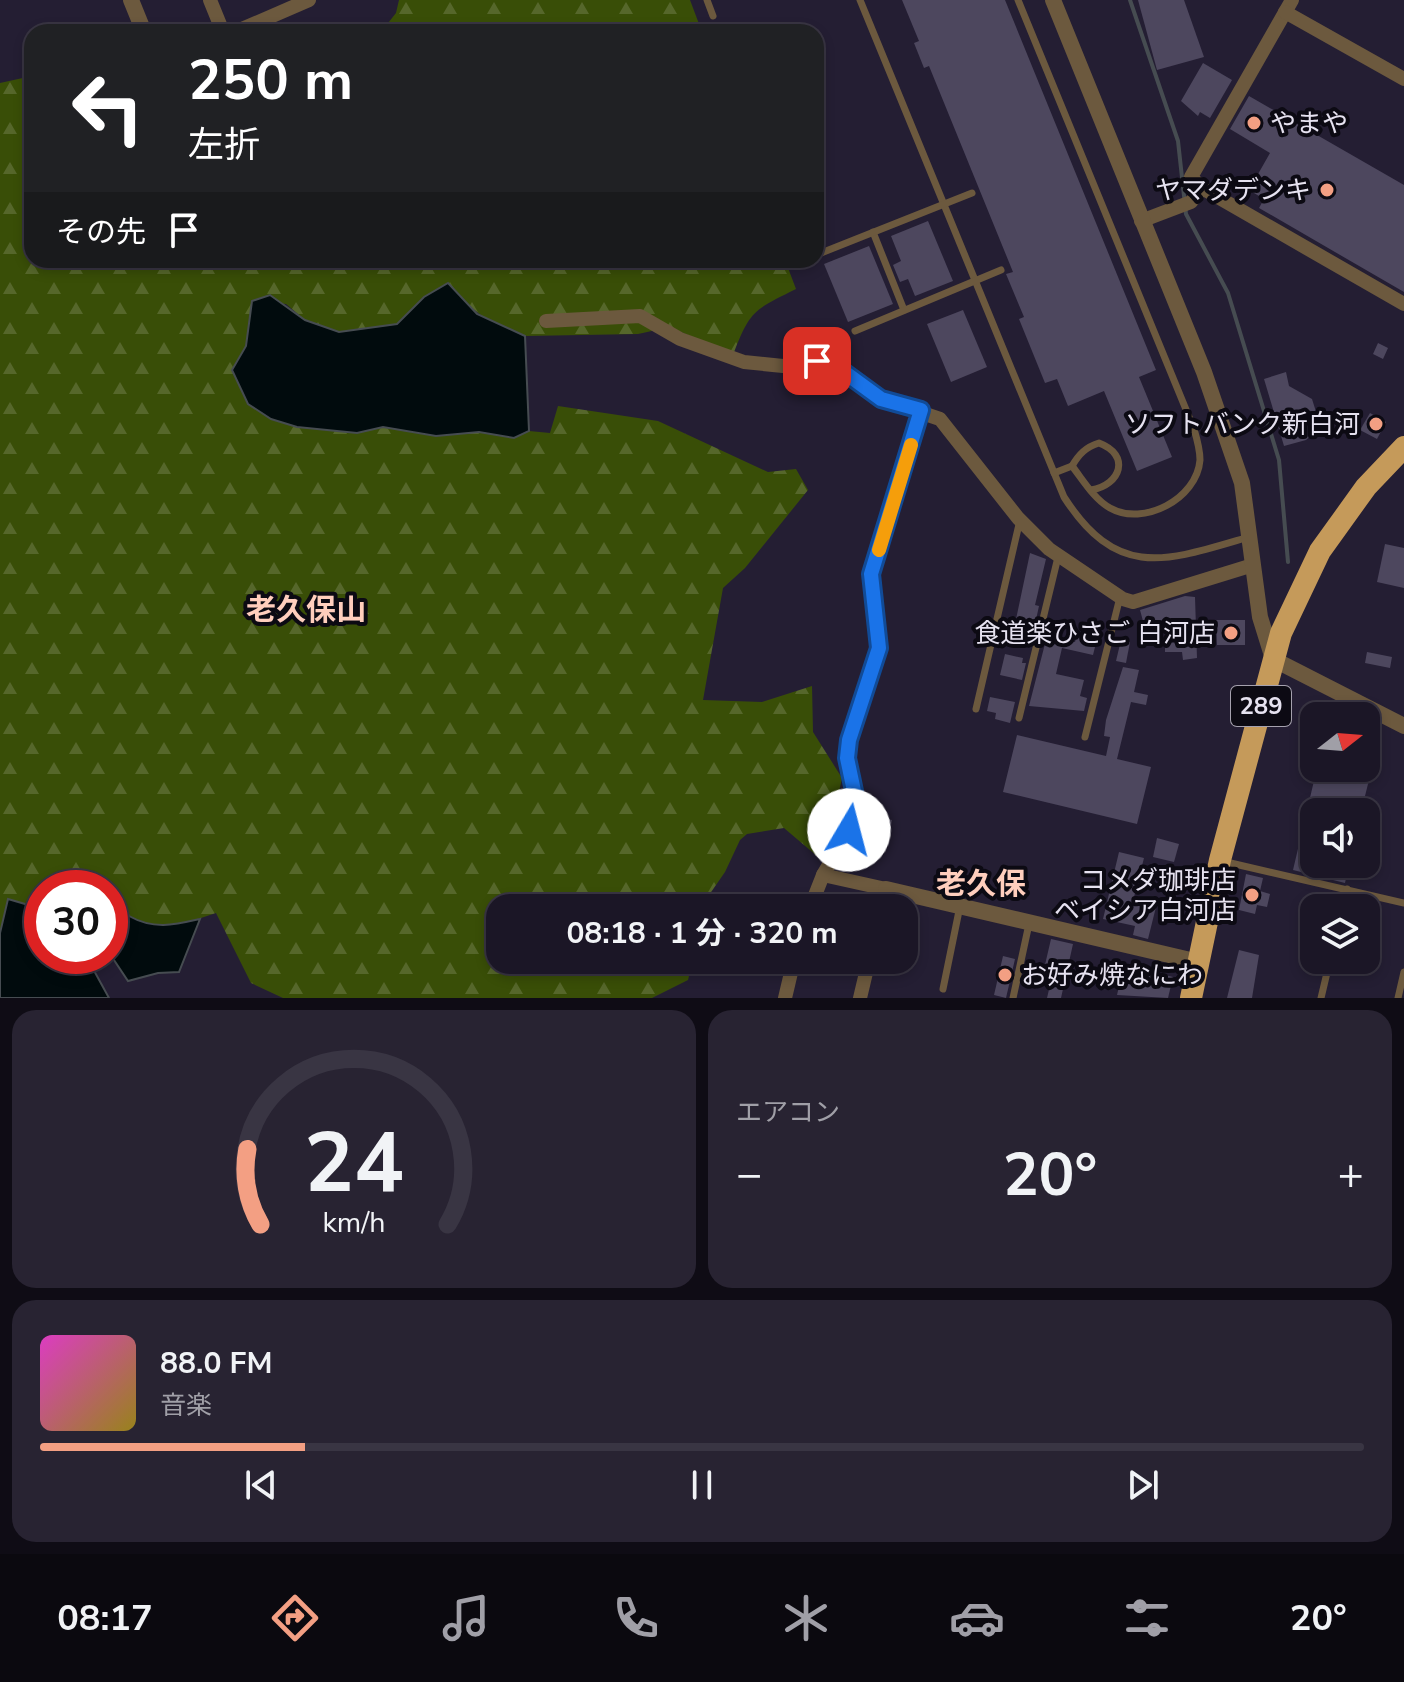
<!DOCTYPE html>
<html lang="ja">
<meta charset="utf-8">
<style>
:root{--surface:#1b1626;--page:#282332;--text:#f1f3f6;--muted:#a09fa7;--line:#393543;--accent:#f39f83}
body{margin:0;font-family:"Nunito Sans","Noto Sans JP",sans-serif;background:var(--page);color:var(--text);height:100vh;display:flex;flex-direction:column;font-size:30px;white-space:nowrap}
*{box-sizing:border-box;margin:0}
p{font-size:26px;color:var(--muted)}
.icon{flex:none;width:44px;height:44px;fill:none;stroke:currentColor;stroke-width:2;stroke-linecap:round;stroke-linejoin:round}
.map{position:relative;height:998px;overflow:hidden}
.panel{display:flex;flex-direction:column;gap:12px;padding:12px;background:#0f0c15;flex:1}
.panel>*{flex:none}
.banner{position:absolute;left:24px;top:24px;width:800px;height:244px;border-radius:24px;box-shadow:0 4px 12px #0003,0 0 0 2px var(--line);background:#202124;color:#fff;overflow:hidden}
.needle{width:52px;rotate:73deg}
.fabs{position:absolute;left:1300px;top:702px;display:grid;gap:16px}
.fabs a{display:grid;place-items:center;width:80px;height:80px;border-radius:16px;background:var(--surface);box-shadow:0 4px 12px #0003,0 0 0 2px var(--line);font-size:40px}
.speed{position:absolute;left:24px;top:870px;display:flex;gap:16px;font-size:40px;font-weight:700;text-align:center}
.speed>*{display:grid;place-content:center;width:104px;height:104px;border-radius:50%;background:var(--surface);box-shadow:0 4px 12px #0003,0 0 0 2px var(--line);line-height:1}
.speed .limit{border:12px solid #d22;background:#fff;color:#111}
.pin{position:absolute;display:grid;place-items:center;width:68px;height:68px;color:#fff;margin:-34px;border-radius:16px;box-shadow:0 4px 12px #0006}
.me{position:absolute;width:88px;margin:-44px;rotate:8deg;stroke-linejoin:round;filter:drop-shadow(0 0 6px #0008)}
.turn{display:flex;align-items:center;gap:28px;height:168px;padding:0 32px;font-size:36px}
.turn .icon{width:104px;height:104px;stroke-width:2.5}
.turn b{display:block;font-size:56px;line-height:68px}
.then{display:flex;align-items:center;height:76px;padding:0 32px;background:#0003;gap:16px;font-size:30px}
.big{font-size:60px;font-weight:700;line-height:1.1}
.panel .widget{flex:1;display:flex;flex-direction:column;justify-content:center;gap:12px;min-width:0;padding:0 28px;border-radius:24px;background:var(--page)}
.panel .dial{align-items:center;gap:0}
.dial svg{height:208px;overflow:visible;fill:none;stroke:var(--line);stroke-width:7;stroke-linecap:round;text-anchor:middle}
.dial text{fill:var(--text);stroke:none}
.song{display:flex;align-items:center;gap:24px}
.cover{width:96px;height:96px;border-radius:12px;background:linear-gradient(135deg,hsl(310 70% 55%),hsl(50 70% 35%))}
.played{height:8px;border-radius:4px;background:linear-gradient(90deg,var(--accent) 20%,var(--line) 20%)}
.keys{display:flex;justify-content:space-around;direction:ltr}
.heat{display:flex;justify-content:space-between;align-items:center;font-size:44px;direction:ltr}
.panel .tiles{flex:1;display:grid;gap:12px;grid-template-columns:1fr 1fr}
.widget:last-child{grid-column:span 2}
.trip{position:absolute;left:486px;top:894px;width:432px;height:80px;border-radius:24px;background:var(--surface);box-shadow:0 4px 12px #0003,0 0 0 2px var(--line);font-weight:700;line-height:80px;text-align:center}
.dock{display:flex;height:128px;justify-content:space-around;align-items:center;background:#0b090f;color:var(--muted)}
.dock .icon{width:56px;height:56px}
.dock .selected{color:var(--accent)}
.dock b{font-size:36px;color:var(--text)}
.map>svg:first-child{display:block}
.forest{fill:url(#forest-firs)}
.water{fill:#010b0d;stroke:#464c51;stroke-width:2}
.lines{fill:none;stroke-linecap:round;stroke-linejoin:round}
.stream{stroke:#464c51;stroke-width:4}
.building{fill:#4d475e}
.service{stroke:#6c593e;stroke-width:7}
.minor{stroke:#6c593e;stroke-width:14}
.tertiary{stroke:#6c593e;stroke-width:16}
.trunk{stroke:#c59a5a;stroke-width:22}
.route-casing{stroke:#114b97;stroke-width:20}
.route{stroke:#1a73e8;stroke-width:14}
.slow{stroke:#f59e0b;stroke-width:14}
.poi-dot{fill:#f39f83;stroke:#0c0a13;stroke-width:3}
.labels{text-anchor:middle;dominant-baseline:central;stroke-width:8;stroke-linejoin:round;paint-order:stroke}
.shield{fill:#0c0a13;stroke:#a5a1ae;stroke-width:2}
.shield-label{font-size:24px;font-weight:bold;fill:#e6e2f0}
.poi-label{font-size:26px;fill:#e6e2f0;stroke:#0c0a13;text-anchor:end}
.quarter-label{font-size:30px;font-weight:bold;fill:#ffcebd;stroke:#0c0a13}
</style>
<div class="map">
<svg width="1404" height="998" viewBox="0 0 1404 998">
<defs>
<pattern id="forest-firs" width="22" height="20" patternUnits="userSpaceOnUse" patternTransform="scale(2)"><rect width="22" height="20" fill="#394e07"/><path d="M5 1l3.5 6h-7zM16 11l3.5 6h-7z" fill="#56672b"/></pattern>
</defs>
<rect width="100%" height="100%" fill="#241e33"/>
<g class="forest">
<path d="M399,0H690L702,32H381L396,13Z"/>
<path d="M32,76V260H785L796,289C754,310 750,310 733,355L670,327L638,334L525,336L492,324L457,296L424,297L397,324L339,332L305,320L286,304L252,301L246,346L232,370L357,433L383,427L436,436L479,432L514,438L529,431L550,433L558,406L658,421L768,472L796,469L808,490L745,568L723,588L703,700L762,702L812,686L813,732L842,778L824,862L784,828L747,834L740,840L725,872L700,908H500V960H693L688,980L652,998H283L251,983L216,913C186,923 158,932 129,916L125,905L114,906L110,910V888H42V913H34L25,904L7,910L0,933V83Z"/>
</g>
<g class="water">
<path d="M448,283L477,314L525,336L529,431L514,438L479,432L436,436L383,427L357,433L297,427L271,419L248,404L232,370L246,346L252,301L270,295L305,320L339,332L397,324L424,297Z"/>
<path d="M8,899L25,904L34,913H42V956H86L109,998H0V933Z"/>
<path d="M122,902L129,916C154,930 174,925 200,919L179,972L158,973L128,981L110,954V910Z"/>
</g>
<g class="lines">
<path class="stream" d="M1130,0L1178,141L1186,214L1228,293L1279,460L1288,562"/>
</g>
<g class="building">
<path d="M902,0H1005L1156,370L1139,377L1172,457L1137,471L1104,391L1068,406L1057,379L1045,383L1019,319L1024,317L1006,274L1013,272L929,66L924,68L914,43L919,41Z"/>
<path d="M1138,0H1184L1204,57L1157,70Z"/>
<path d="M1203,63L1232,80L1210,118L1200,112L1198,116L1181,101Z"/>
<path d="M1249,96L1404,185V292L1259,208L1264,199L1249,190L1270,153L1230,129Z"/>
<path d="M928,221L953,281L915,296L908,279L900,282L893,265L901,261L891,236Z"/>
<path d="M869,246L893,304L848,322L824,264Z"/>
<path d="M963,310L987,367L951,382L927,324Z"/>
<path d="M1378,343L1388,348L1383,359L1373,354Z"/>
<path d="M1286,372L1289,386L1312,399L1318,418L1314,433L1306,440L1284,446L1264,379Z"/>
<path d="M1370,413L1386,422L1377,439L1360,430Z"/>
<path d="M1385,544L1404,548V588L1377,582Z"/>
<path d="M1030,553L1046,559L1035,605L1039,606L1034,629L1015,624Z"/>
<path d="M1185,596L1195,597L1197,658L1183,660L1182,652H1165V631L1152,634L1148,620L1143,621L1140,610Z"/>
<path d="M1216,620H1245V645H1217Z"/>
<path d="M1077,635L1097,639L1093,655L1062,648L1056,674L1084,680L1080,696L1087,698L1084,711L1029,706L1047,636L1075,642Z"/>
<path d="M1121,640L1130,642L1126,663L1116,661Z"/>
<path d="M1367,652L1392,657L1390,668L1365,663Z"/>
<path d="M1005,654L1023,658L1022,663H1026L1022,680L1000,675Z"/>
<path d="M1123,667L1139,670L1134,692L1148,695L1146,705L1131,702L1117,759L1151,767L1137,824L1003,792L1017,735L1106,756L1110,737L1104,736L1106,720Z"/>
<path d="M990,697L1015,702L1010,723L995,719L996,713L987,711Z"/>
<path d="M1317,768H1372L1361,812H1314V864H1349L1345,883L1293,870Z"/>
<path d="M879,817L892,820L887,847L879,845L877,854L859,851L865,822L878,824Z"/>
<path d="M1157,838L1179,844L1174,862L1153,857Z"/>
<path d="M1119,852L1144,858L1134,897L1157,903L1148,939L1133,935L1135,926L1103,919Z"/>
<path d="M1246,874L1263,878L1260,891L1270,894L1267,907L1257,905L1255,914L1239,910Z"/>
<path d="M855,896L870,900L868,908H852Z"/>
<path d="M1051,939L1073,944L1061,998H1047L1051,981L1025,975L1027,965L1044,969Z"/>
<path d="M1239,950L1259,955L1252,998H1227Z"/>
<path d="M1003,956L1015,959L1006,998L994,995Z"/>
<path d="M818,960H835L831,975L815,970Z"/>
<path d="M1124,965L1173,977L1168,998L1117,995Z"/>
</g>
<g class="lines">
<g class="service">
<path d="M707,0L713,16"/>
<path d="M860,0L1064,497C1118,581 1167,561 1249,537"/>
<path d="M1018,0L1194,429C1197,439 1200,450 1200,460C1197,499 1143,527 1110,508C1094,499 1083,480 1072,466L1054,473"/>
<path d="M873,232L904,310"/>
<path d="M816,255L972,193"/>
<path d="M855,331L1001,270"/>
<path d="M1072,466C1079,454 1086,447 1099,443C1131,455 1121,485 1091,490"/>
<path d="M976,709L1020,520"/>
<path d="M1019,718L1058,557"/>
<path d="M1085,737L1120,597"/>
<path d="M1222,861L1404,903"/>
<path d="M1343,908L1347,889"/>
<path d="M943,989L960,906"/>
<path d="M1013,998L1029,924"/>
<path d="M1321,998L1330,960"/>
<path d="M1398,998L1404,972"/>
</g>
<g class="minor">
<path d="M210,0L223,32"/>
<path d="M1292,0L1191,177L1202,188L1404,304"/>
<path d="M1285,12L1404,79"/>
<path d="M235,32L309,0"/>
<path d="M1141,221L1191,202L1202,188"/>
<path d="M546,321L640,316L680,339L744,362L783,366L829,361L881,399L940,419L1018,518L1049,549L1123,599L1133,602L1253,565"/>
<path d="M823,875L886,889L881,908"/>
<path d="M810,908L823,875L849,830L854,791L847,758L849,740L879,648L871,574L921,410"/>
<path d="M785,998L794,960"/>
<path d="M860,998L869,960"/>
</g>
<g class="tertiary">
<path d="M131,0L144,32"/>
<path d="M1053,0L1204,372L1242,483L1260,617L1273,659L1404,726"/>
<path d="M886,889L1199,962"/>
</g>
<path class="trunk" d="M1191,998L1220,860L1281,633L1320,551L1366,487L1404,447"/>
</g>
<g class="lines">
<g class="route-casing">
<path id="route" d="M817,361H829L881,399L921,410L871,574L879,648L849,740L847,758L854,791L849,830"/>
</g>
<use href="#route" class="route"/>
<path class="slow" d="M879,550L911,445"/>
</g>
<g class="poi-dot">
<circle cx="1254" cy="123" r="8"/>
<circle cx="1327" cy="190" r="8"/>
<circle cx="1376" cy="424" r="8"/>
<circle cx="1231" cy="633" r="8"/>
<circle cx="1252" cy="895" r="8"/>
<circle cx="1005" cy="975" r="8"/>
</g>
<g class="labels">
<rect class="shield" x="1231" y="686" width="60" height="40" rx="6"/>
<g class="shield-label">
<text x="1261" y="706">289</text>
</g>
<g class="poi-label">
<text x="1270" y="123" text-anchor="start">やまや</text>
<text x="1311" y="190">ヤマダデンキ</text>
<text x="1360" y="424">ソフトバンク新白河</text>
<text x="1215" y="633">食道楽ひさご 白河店</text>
<text x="1236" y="880">コメダ珈琲店<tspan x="1236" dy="30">ベイシア白河店</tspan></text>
<text x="1021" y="975" text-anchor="start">お好み焼なにわ</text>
</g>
<g class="quarter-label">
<text x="306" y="610">老久保山</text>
<text x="981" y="884">老久保</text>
</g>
</g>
</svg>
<div class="fabs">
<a><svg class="needle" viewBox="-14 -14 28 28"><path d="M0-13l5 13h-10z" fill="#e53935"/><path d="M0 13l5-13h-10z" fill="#a09fa7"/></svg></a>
<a><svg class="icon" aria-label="sound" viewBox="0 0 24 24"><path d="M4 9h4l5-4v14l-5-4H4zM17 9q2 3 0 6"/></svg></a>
<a><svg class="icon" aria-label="layers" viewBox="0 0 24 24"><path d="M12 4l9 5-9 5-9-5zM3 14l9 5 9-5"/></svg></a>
</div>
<div class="speed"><div class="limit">30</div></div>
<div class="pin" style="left:817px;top:361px;background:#d93025"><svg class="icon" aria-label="arrive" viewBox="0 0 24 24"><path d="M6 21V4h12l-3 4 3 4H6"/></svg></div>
<svg class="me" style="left:849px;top:830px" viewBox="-20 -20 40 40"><circle r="19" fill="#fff"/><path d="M0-13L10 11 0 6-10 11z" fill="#1a73e8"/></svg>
<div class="trip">08:18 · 1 分 · 320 m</div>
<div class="banner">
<div class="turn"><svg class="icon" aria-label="left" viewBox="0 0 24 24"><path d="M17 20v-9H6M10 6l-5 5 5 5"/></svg><div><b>250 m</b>左折</div></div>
<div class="then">その先<svg class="icon" aria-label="arrive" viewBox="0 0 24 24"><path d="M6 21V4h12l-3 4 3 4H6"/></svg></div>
</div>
</div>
<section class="panel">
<div class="tiles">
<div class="widget dial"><svg viewBox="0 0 100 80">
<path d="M14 69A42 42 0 1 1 86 69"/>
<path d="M14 69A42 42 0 0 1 9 40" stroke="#f39f83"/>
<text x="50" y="56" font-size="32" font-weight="700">24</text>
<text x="50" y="72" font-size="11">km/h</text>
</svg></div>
<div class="widget"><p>エアコン</p>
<div class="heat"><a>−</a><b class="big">20°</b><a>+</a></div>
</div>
<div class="widget">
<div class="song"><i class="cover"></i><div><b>88.0 FM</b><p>音楽</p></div></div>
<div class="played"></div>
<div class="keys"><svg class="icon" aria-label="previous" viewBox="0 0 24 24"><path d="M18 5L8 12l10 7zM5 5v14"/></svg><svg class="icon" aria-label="pause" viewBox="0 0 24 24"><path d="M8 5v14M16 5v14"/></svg><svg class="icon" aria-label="next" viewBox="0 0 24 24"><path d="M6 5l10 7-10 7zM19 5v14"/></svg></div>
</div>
</div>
</section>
<nav class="dock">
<b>08:17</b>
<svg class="icon selected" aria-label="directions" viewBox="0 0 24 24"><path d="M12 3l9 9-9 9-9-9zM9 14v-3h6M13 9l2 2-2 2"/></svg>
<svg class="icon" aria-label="music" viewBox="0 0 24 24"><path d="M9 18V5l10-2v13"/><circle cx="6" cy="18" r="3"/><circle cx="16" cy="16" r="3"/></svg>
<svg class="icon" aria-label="phone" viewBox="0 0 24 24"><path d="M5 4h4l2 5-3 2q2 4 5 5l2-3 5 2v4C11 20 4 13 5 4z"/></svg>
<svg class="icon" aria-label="climate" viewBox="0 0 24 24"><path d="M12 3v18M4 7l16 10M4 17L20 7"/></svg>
<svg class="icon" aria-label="car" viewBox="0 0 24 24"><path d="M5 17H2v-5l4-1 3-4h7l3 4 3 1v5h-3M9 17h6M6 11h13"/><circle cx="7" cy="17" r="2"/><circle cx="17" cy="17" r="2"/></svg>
<svg class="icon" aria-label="filters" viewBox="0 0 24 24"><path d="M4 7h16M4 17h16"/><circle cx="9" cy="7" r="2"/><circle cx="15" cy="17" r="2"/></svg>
<b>20°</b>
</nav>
